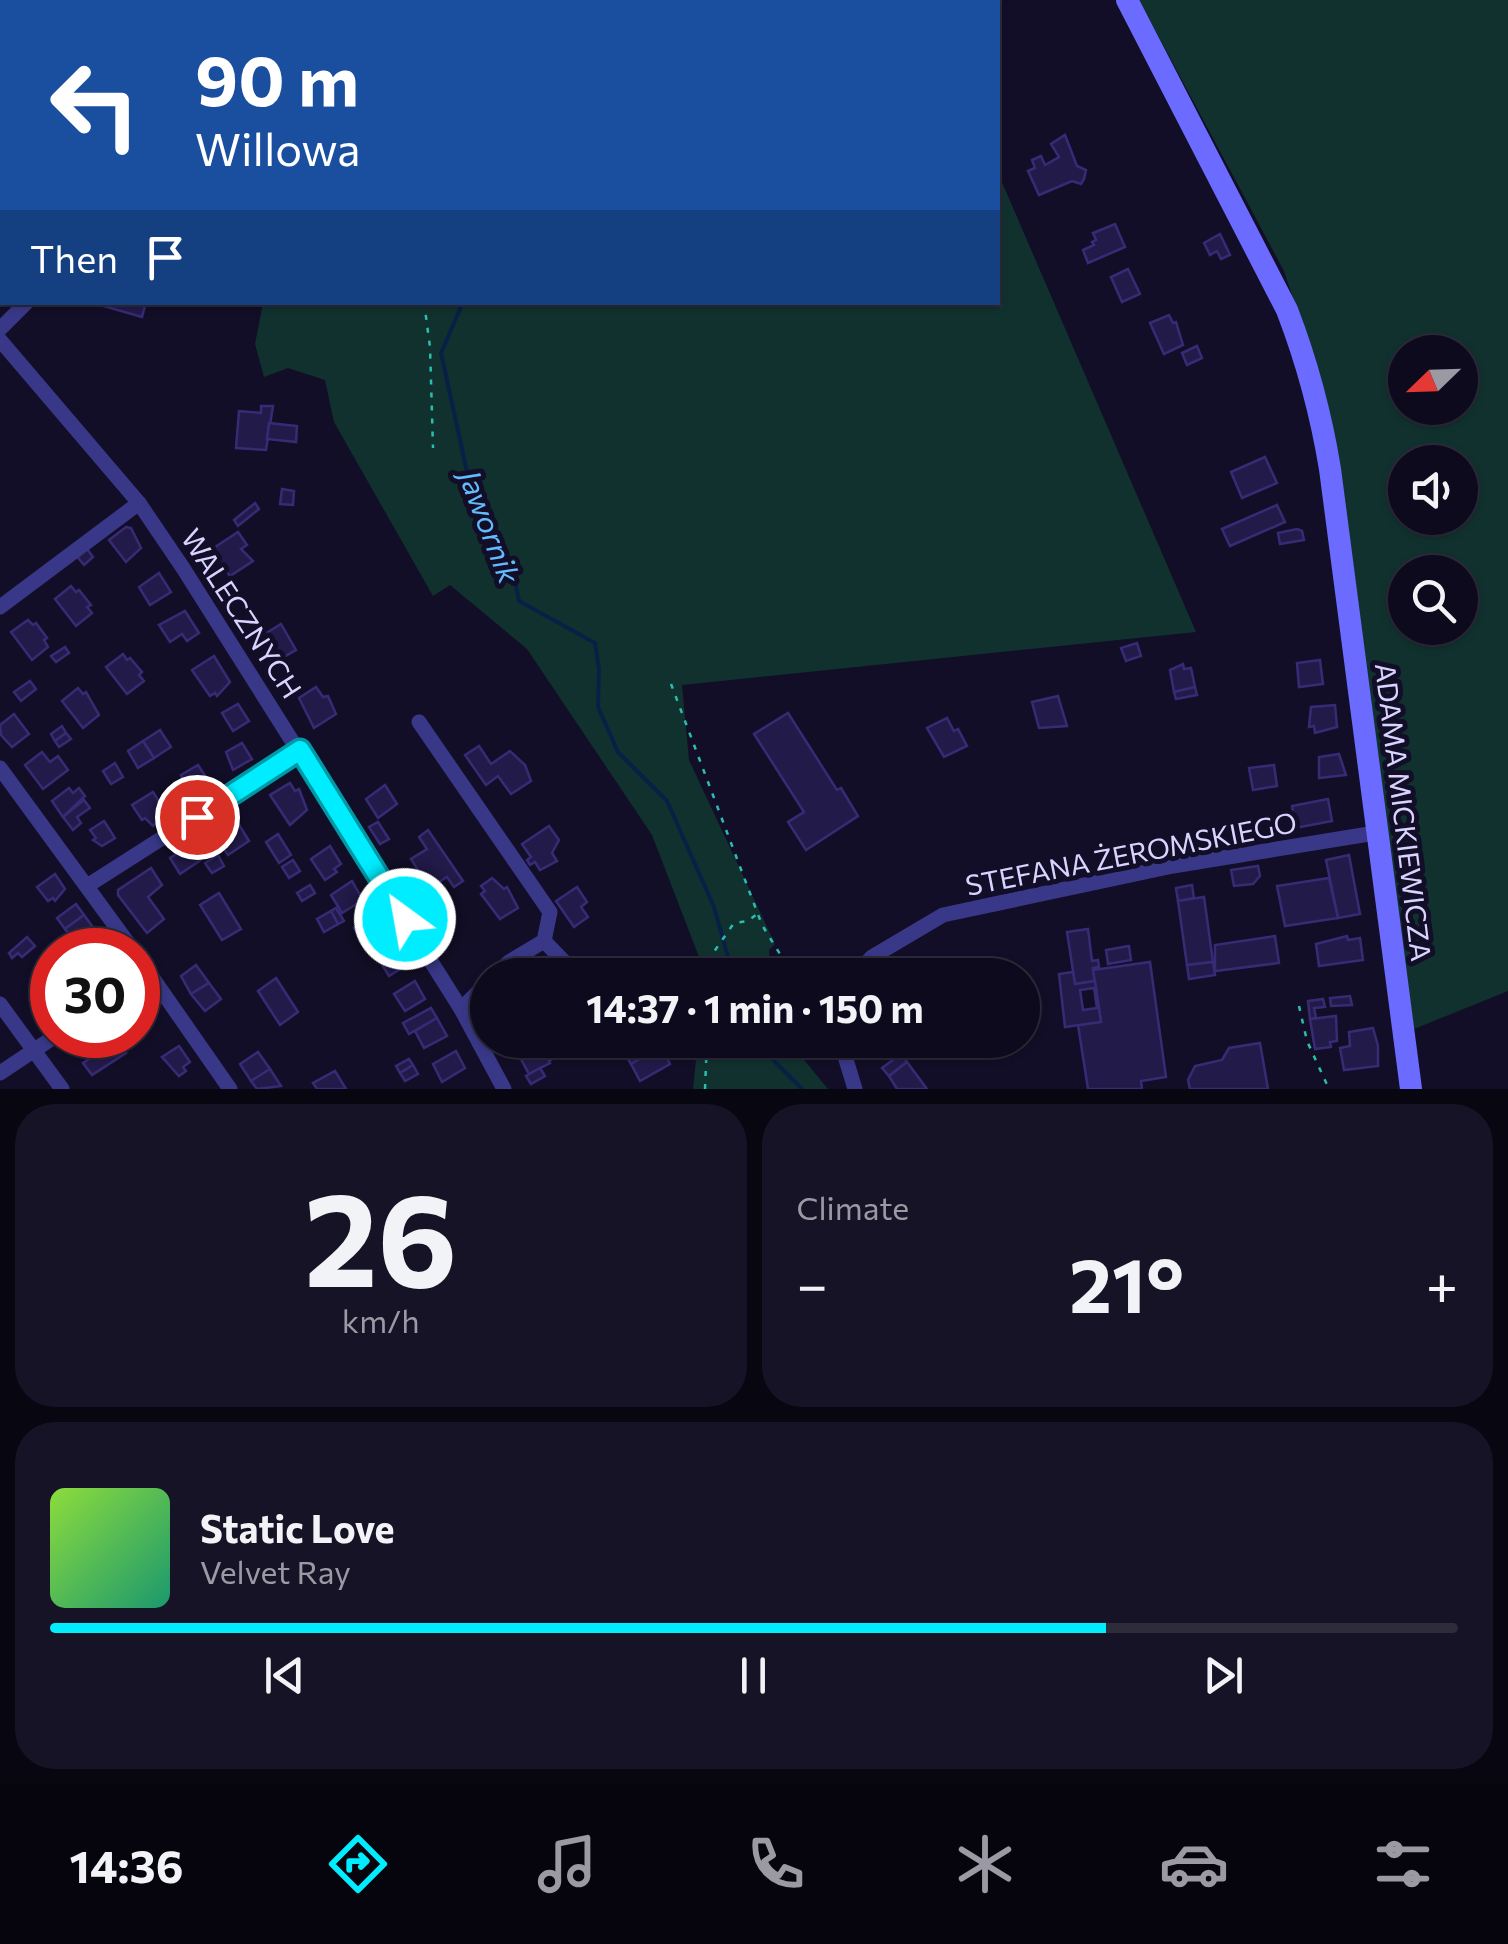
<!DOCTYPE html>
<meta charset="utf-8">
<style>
:root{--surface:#0e0a1d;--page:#171326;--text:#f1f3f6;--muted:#9b9aa4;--line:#2e2b3b;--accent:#00ecff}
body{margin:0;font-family:Commissioner,sans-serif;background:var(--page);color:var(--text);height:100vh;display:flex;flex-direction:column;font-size:38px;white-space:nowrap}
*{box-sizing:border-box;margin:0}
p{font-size:32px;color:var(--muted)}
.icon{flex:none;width:55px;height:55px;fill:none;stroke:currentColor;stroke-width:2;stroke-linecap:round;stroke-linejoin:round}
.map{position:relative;height:1089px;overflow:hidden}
.sheet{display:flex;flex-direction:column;gap:15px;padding:15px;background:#080610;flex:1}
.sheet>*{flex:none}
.hud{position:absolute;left:0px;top:0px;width:1000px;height:305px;box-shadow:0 2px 8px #0004,0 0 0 2px var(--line);background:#1a4fa0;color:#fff;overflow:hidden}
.needle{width:65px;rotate:247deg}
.controls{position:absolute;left:1388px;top:335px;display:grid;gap:20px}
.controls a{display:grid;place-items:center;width:90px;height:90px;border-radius:50%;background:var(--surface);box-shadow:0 2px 8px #0004,0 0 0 2px var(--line);font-size:50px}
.speed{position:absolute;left:30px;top:928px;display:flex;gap:20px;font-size:50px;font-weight:700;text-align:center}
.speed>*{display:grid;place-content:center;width:130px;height:130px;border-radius:50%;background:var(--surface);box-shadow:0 2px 8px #0004,0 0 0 2px var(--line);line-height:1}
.speed .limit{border:15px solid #d22;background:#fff;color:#111}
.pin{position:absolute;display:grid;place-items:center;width:85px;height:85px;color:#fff;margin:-42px;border:5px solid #fff;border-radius:50%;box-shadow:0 2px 10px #0007}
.me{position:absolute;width:110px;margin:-55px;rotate:328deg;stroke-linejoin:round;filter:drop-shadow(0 0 8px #0008)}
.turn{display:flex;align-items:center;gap:35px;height:210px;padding:0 30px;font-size:45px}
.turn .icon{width:130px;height:130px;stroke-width:2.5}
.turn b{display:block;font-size:70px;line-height:85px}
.then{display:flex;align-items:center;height:95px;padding:0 30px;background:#0003;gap:20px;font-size:38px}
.big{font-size:75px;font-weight:700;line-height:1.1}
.sheet .tile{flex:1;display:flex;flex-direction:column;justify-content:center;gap:15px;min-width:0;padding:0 35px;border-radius:40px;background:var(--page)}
.sheet .dial{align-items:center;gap:0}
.dial b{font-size:130px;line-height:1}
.song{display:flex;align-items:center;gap:30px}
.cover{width:120px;height:120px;border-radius:15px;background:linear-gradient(135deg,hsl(90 70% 55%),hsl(160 70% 35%))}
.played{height:10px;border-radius:5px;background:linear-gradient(90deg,var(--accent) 75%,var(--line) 75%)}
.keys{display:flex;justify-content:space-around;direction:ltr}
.heat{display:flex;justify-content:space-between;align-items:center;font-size:55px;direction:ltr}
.sheet .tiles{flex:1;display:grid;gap:15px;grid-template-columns:1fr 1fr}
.tile:last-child{grid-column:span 2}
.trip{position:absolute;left:470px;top:958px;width:570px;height:100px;border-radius:50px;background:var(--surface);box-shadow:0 2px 8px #0004,0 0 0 2px var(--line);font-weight:700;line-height:100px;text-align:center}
.dock{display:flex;height:160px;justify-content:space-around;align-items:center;background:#06040c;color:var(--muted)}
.dock .icon{width:70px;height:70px}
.dock .on{color:var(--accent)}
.dock b{font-size:45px;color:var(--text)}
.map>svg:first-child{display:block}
.green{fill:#11312f;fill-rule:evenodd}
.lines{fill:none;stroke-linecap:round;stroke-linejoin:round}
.stream{stroke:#082046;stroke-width:4}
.building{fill:#221a49;stroke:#382b75;stroke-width:2.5;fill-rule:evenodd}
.path{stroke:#2bbdb0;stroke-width:2.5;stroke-dasharray:5 8;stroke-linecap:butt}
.street{stroke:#393888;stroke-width:15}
.secondary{stroke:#6b6cff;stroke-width:22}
.route-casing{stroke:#0099a6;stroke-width:25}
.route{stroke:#00ecff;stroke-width:18}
.labels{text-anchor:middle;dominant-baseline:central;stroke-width:10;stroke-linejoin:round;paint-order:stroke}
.street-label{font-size:28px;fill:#d8d4ff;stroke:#120e27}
.water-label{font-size:30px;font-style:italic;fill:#62bbff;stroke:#120e27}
</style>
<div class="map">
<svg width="1508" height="1089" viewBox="0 0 1508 1089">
<rect width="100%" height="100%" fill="#120e27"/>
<g class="green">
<path d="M192,0H679L680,2H191Z"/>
<path d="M1139,0H1508V991L1414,1029L1313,358L1284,271ZM1405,352H1460V408H1405ZM1405,462H1460V518H1405ZM1405,572H1460V628H1405Z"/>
<path d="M998,173L1196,632L682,685L689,760L775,944L769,950L772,975H706L652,835L527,649L450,585L433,596L334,422L325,380L288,368L264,377L255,344L263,303L998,302Z"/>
<path d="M698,1040H794L805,1061L828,1089H693Z"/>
</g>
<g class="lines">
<g class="stream">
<path d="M122,0L124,2"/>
<path d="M463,302L441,353L467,472L511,563L519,601L595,643L599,669L598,707L618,752L667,801L714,907L733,975"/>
<path d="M762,1040L775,1062L802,1089"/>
</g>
</g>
<g class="building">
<path d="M1065,135L1077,166L1086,170L1084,179L1081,184L1072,181L1039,195L1028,171L1035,168L1032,160L1041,156L1045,165L1059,157L1051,144Z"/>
<path d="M1115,224L1125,247L1088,263L1083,250L1094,245L1092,242L1096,240L1093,233Z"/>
<path d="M1220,234L1230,255L1221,259L1217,251L1210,255L1204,243Z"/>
<path d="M1128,269L1140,294L1122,302L1111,277Z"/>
<path d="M104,302H146L142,317L103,306Z"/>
<path d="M1169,315L1173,323L1176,322L1183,345L1164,354L1150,323Z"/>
<path d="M1197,346L1202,358L1187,365L1182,353Z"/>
<path d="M261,406H273L266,450L236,448L239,411L261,413Z"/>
<path d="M269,423L297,426L296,442L267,439Z"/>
<path d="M1265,457L1277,483L1242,498L1231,472Z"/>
<path d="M282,489L294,491L293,505L280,504Z"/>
<path d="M255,503L259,509L238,526L234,520Z"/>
<path d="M1277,505L1285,522L1230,546L1222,529Z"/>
<path d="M126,527L131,528L141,548L126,562L109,540Z"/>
<path d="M1297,529L1302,531L1304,540L1280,544L1278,533Z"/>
<path d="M238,532L247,545L241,549L253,561L230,576L225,569L219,573L206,553Z"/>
<path d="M85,546L93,557L84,565L75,554Z"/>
<path d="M159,573L171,592L150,605L139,587Z"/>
<path d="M71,586L76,592L79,590L91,605L87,607L92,613L76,626L55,599Z"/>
<path d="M185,611L199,633L187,641L182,634L170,642L159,625Z"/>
<path d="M28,620L33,625L36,623L47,638L44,640L48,647L32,660L11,632Z"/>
<path d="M281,624L296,650L275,662L260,637Z"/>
<path d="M1137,643L1141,656L1126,661L1121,648Z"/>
<path d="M65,647L69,653L56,662L51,656Z"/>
<path d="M123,654L127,660L130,658L142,672L139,675L144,681L127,694L106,667Z"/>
<path d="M214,656L230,682L217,696L215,693L210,696L192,670Z"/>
<path d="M1320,660L1323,684L1299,687L1297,663Z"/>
<path d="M1183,664L1184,669L1191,668L1195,687L1174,692L1170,670Z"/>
<path d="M30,681L36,689L21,701L14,692Z"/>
<path d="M316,687L323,697L328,696L336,714L314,728L299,698Z"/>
<path d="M1195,687L1197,695L1176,699L1174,692Z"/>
<path d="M78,688L83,694L86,692L99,715L83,728L62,701Z"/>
<path d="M1058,696L1067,726L1039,728L1032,702Z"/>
<path d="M238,704L249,721L233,731L222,713Z"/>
<path d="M1335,705L1337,727L1315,733L1314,726L1309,727L1311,707Z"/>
<path d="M788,713L837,790L841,788L858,816L806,850L788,822L804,812L754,734Z"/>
<path d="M14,714L29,734L12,747L1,735L0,725Z"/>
<path d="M947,718L954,731L958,729L967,746L944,757L927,728Z"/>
<path d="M62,726L66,733L55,741L51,734Z"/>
<path d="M160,730L171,747L154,758L143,741Z"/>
<path d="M66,733L71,739L59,747L55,741Z"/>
<path d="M143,741L154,758L138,768L128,751Z"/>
<path d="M242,743L252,759L233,770L226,752Z"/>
<path d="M479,746L491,764L510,751L525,765L531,781L511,794L498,776L486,785L465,755Z"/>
<path d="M42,752L50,762L58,756L68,770L43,789L25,765Z"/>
<path d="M1339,754L1346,775L1319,778V757Z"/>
<path d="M115,763L123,777L111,784L103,771Z"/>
<path d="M198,765L211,785L193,796L190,790L187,791L181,775Z"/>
<path d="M1274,765L1277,786L1253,790L1249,768Z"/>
<path d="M290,783L295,791L299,789L307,810L290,825L270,795Z"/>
<path d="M385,785L397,804L378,818L366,799Z"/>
<path d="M69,788L73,793L79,788L85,796L63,817L52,801Z"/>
<path d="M153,792L166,813L153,826L145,818L142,820L132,805Z"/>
<path d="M1328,799L1332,821L1295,828L1292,806Z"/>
<path d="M84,800L90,808L77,817L81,823L73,830L63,817Z"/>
<path d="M230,817L235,818L249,841L228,855L224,849L219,851L214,842L218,840L213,832Z"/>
<path d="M104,821L115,838L102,846L93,840L96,838L90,830Z"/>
<path d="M378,822L389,839L380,844L369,827Z"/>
<path d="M549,826L559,840L552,853L557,861L540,870L535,862L530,865L527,860L531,857L522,844Z"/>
<path d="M428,830L463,881L454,887L447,877L429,888L411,859L427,849L419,837Z"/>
<path d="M278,834L291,855L279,863L266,842Z"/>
<path d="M191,845L201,860L180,874L170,858Z"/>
<path d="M330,846L341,864L334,869L337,872L325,880L311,859Z"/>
<path d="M218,855L224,866L212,873L205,863Z"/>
<path d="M1349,855L1360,914L1338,918L1326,860Z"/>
<path d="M293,860L300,871L289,878L282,867Z"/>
<path d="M1258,866L1260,876L1253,884L1234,886L1231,870Z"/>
<path d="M151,868L162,885L148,897L164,919L147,933L118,895V890Z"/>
<path d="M55,874L65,889L55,901L53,898L48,901L37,887Z"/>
<path d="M492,878L504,889L507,887L518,908L500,919L481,894L485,891L481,886Z"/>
<path d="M1329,878L1338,918L1285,926L1277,886Z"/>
<path d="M352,881L363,900L342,913L331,895Z"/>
<path d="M310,885L315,893L302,901L297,893Z"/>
<path d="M1192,885L1194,898L1178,901L1176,888Z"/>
<path d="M577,887L587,902L581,907L588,917L574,927L556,901Z"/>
<path d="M219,893L241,929L222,940L200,905Z"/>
<path d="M1204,897L1213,962L1187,965L1178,901Z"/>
<path d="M76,904L84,915L65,929L57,918Z"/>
<path d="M336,908L344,921L338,924L331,911Z"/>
<path d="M331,911L338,924L324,932L317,919Z"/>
<path d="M84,915L92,926L73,940L65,929Z"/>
<path d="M374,916L385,934L365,946L354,928Z"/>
<path d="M1088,929L1092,961L1098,960L1099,967L1093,968L1095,981L1075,984L1067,932Z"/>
<path d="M1275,936L1279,963L1215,971V945Z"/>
<path d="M1347,936L1348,940L1360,938L1363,960L1319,966L1316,944Z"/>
<path d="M27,937L35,946L22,957L18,953L12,958L9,953Z"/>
<path d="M1129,946L1131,960L1108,964L1106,950Z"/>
<path d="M394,948L405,966L389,976L378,958Z"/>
<path d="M834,958L840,968L828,975L822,966Z"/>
<path d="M628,960L639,975H607L612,971L609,967Z"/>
<path d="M1150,962L1166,1077L1141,1081L1142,1089H1088L1078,1025L1101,1022L1093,970Z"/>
<path d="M1213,962L1215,975L1189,979L1187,965Z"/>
<path d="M196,965L209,983L191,994L181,976Z"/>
<path d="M1073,972L1075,984L1095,981L1101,1022L1065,1027L1059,974ZM1094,988L1097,1008L1083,1010L1080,990Z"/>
<path d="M276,978L298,1012L280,1025L258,991Z"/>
<path d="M415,981L425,999L405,1011L394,994Z"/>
<path d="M209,983L221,999L205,1011L191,994Z"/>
<path d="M149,996L155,1004L150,1008L153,1012L141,1021L138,1004Z"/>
<path d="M1350,996L1352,1005L1331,1006L1330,998Z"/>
<path d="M52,998V1014L49,1017L41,1007Z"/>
<path d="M1323,999L1325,1007L1314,1008L1316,1018L1310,1019L1308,1001Z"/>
<path d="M431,1008L437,1018L409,1034L403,1023Z"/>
<path d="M1336,1016L1337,1041L1330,1042L1331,1047L1315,1049L1310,1019Z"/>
<path d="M437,1018L447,1036L424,1048L415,1031Z"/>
<path d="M1373,1028L1378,1046V1066L1344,1070L1340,1048L1350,1046L1349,1032Z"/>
<path d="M110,1035L126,1053L92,1075L83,1063L89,1059L84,1052Z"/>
<path d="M529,1040H537L550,1063L529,1074L515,1048Z"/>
<path d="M636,1040H657L661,1047L631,1064L622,1048Z"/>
<path d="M1260,1043L1268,1089H1190L1188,1080L1195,1066L1222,1060L1229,1048Z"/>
<path d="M547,1045L554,1058L549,1061L542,1048Z"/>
<path d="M179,1046L190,1062L183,1067L186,1071L179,1076L162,1057Z"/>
<path d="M661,1047L670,1064L640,1081L631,1064Z"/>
<path d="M456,1051L465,1068L442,1082L433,1064Z"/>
<path d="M258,1052L270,1069L251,1081L240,1064Z"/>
<path d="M901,1054L907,1062L889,1076L882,1068Z"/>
<path d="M409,1059L413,1065L400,1073L396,1066Z"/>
<path d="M907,1062L927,1089H897L889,1076Z"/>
<path d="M413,1065L418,1074L405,1081L400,1073Z"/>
<path d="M540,1068L545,1076L531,1084L526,1076Z"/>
<path d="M270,1069L281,1086L257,1089L251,1081Z"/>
<path d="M335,1071L346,1089H317L313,1083Z"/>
</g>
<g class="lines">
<g class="path">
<path d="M424,302L430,347L433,448"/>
<path d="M671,684L762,925L793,975"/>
<path d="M708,975L711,956L734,923L748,921L757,914"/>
<path d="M1299,1006L1307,1041L1329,1089"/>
<path d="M705,1089L707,1040"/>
</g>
<g class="street">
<path d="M27,0V2"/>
<path d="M0,86L2,89"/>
<path d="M0,329L27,302"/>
<path d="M0,340L139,503L183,568L461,1009L504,1089"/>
<path d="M0,607L139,503"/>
<path d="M419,722L550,912L544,941L509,962L495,975"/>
<path d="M0,768L133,950"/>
<path d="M87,886L300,750"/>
<path d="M544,941L577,975"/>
<path d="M138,957L230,1089"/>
<path d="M855,975L872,957L943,915L1173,866L1375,833"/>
<path d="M0,1004L62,1089"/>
<path d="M461,1009L488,982"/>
<path d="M608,1040L609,1043"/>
<path d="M840,1040L855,1089"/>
<path d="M0,1073L57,1035"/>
</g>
<path class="secondary" d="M1127,0L1287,310C1307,362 1321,414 1330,469L1411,1089"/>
</g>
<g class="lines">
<g class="route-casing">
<path id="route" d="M197,817L300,750L405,919"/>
</g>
<use href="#route" class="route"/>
</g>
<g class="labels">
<g class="street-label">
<text transform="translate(242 613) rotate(57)">WALECZNYCH</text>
<text transform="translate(1404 812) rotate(83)">ADAMA MICKIEWICZA</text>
<text transform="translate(1131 853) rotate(-11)">STEFANA ŻEROMSKIEGO</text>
</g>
<g class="water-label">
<text transform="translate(491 526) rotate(69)">Jawornik</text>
</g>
</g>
</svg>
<div class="controls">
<a><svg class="needle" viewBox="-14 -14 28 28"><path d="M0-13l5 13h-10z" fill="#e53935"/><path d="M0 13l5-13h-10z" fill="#9b9aa4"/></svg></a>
<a><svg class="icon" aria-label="sound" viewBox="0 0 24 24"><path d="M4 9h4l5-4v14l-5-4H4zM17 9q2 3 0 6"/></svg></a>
<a><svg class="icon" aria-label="search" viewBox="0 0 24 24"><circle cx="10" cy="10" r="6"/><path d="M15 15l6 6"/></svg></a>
</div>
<div class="speed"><div class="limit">30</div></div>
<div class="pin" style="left:197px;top:817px;background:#d93025"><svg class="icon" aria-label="arrive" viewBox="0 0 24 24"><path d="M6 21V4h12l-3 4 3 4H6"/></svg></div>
<svg class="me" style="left:405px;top:919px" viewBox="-20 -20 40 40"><circle r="17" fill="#00ecff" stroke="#fff" stroke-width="3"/><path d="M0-11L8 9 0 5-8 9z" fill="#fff"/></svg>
<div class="trip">14:37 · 1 min · 150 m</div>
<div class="hud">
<div class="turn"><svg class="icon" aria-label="left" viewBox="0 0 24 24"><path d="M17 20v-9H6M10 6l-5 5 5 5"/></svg><div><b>90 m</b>Willowa</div></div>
<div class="then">Then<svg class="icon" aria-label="arrive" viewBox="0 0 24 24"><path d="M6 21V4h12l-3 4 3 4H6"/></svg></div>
</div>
</div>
<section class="sheet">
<div class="tiles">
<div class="tile dial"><b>26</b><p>km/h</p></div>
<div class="tile"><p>Climate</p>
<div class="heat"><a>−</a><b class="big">21°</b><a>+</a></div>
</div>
<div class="tile">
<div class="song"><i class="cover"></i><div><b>Static Love</b><p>Velvet Ray</p></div></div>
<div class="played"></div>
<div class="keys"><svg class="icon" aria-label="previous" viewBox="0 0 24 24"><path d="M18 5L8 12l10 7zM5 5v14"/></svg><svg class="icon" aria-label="pause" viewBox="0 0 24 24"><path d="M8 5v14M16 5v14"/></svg><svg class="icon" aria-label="next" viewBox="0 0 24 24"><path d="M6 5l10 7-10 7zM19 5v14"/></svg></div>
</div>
</div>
</section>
<nav class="dock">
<b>14:36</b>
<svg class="icon on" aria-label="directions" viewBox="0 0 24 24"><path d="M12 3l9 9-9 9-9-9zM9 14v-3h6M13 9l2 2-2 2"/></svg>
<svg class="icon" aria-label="music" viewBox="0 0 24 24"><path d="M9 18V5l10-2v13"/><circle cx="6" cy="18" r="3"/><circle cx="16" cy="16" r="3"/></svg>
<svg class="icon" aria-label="phone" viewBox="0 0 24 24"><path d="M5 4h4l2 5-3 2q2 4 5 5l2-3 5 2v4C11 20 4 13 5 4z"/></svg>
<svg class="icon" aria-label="climate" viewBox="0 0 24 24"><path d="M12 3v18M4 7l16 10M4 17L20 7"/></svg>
<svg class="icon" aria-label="car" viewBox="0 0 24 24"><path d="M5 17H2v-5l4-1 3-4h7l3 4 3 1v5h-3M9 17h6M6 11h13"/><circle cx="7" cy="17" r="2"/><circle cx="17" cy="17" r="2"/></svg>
<svg class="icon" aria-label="filters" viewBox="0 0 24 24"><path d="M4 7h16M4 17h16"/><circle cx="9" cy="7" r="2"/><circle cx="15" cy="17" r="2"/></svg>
</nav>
